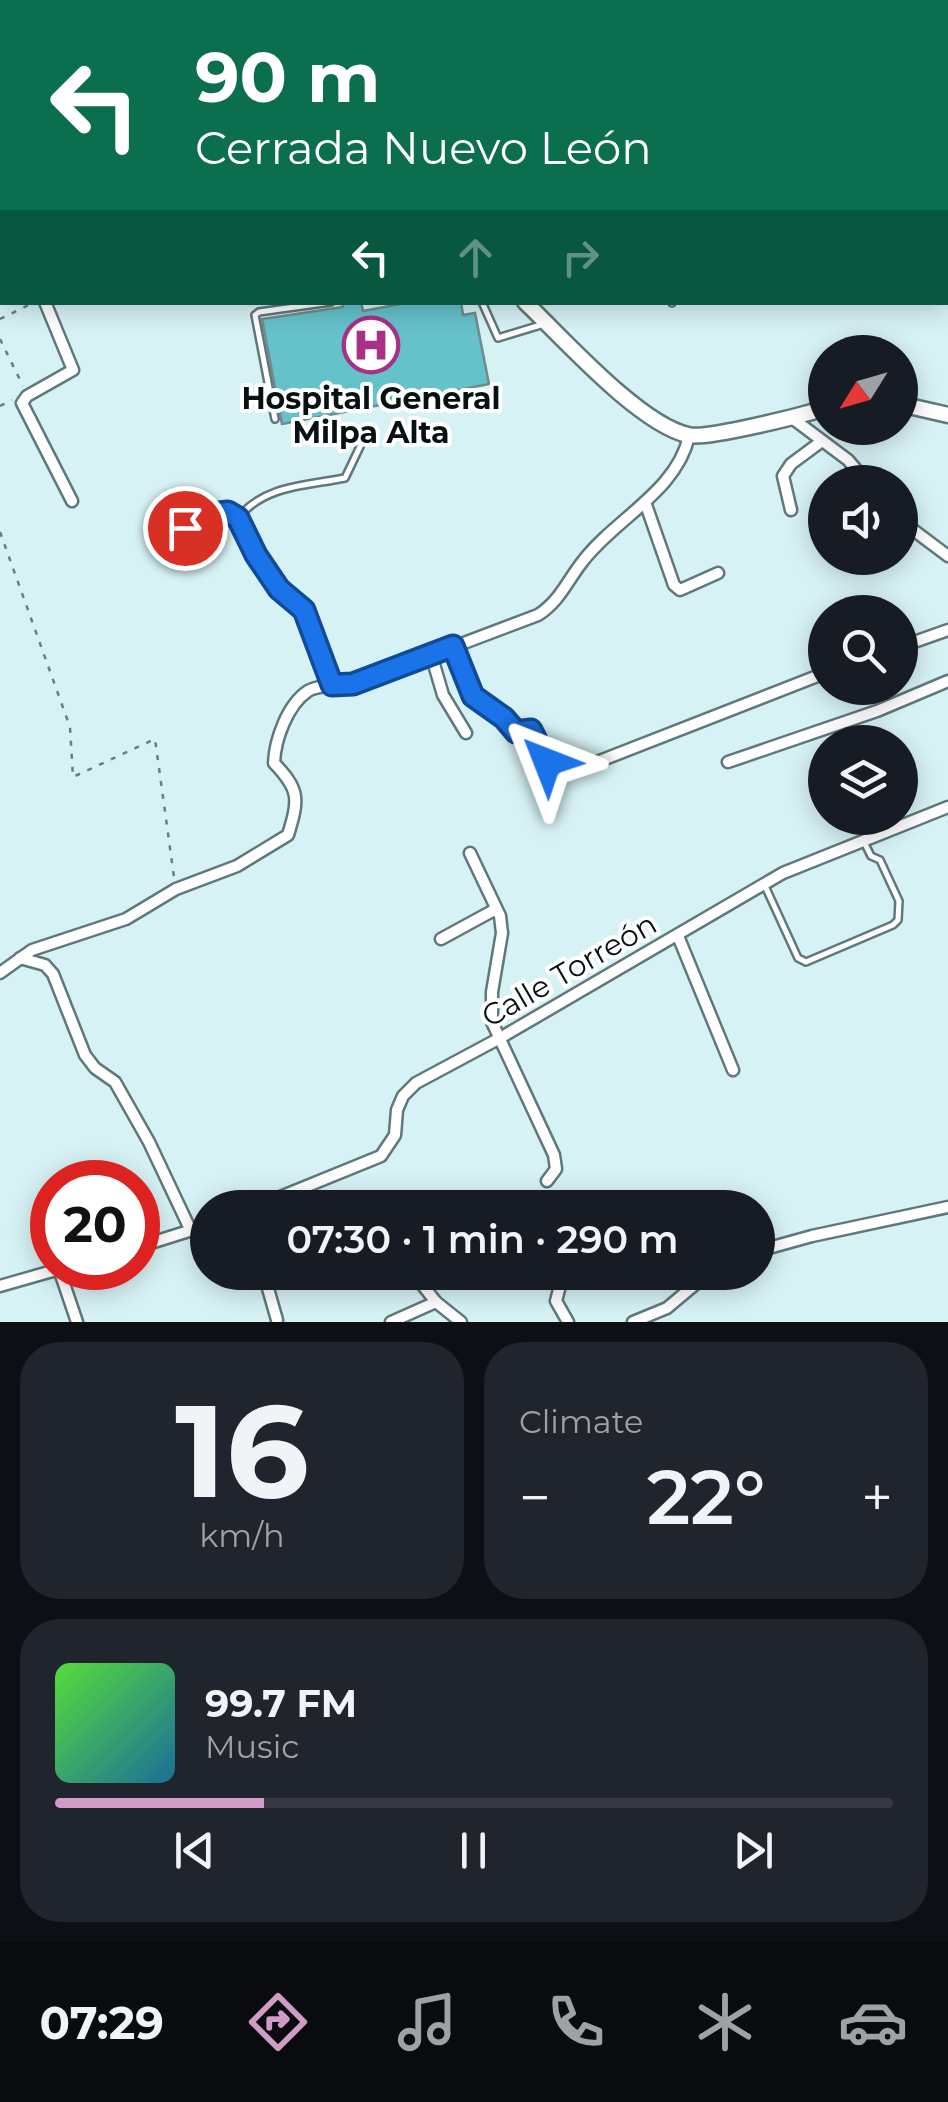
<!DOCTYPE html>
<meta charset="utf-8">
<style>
:root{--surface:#171b24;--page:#20242c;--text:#f1f3f6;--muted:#9ea1a6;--line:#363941;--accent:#d09bc4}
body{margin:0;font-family:Montserrat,sans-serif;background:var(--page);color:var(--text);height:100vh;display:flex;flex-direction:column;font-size:38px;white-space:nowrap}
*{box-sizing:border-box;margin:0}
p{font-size:32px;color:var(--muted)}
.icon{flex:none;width:55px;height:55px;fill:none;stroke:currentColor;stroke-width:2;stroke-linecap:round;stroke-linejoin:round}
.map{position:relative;height:1322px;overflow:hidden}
.panel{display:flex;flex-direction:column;gap:20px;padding:20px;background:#0d0f14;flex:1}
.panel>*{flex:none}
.top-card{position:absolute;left:0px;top:0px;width:950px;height:305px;box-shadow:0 5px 25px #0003;background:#0b6e4f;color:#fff;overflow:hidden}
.needle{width:65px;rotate:233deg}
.tools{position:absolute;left:808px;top:335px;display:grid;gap:20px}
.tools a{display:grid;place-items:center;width:110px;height:110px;border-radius:50%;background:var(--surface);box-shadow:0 5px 25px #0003;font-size:50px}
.speed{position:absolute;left:30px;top:1160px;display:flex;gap:20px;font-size:50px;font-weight:700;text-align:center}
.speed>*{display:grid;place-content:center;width:130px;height:130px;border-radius:50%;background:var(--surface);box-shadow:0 5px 25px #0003;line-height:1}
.speed .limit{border:15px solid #d22;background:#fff;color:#111}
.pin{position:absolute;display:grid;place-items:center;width:85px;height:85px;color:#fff;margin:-42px;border:5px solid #fff;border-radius:50%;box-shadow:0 2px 10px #0007}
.me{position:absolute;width:110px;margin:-55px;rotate:315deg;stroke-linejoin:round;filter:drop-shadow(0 0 8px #0008)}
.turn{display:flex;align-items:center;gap:35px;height:210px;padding:0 30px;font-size:45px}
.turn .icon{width:130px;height:130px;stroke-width:2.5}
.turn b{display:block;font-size:70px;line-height:85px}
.lanes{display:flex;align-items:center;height:95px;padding:0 30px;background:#0003;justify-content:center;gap:50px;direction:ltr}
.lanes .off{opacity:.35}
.big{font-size:75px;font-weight:600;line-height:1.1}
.panel .tile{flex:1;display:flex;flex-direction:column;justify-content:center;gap:15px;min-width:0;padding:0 35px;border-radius:40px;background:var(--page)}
.panel .dial{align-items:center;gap:0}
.dial b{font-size:130px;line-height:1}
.song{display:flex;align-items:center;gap:30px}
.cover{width:120px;height:120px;border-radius:15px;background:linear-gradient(135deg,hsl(110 70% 55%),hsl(200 70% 35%))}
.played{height:10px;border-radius:5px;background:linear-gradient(90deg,var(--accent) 25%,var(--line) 25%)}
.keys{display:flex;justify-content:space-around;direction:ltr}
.heat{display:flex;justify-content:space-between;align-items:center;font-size:55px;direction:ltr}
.panel .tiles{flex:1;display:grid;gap:20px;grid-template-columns:1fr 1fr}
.tile:last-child{grid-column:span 2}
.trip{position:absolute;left:190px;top:1190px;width:585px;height:100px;border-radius:50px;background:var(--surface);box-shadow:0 5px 25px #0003;font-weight:600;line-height:100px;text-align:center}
.menu{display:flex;height:160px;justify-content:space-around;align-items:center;background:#090b0e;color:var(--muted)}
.menu .icon{width:70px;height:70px}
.menu .active{color:var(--accent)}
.menu b{font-size:45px;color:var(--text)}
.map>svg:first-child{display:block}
.building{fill:#65c1ca;stroke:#728b8d;stroke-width:2.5}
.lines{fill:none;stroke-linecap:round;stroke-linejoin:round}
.lane-casing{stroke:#60787b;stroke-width:10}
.street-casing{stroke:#60787b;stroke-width:15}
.secondary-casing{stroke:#60787b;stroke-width:19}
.path{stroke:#6b7c7e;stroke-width:2.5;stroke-dasharray:5 8;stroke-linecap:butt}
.lane{stroke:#fff;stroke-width:5}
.street{stroke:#fff;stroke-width:10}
.secondary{stroke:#fff;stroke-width:14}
.route-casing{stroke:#114b97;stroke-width:25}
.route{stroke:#1a73e8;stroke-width:18}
.labels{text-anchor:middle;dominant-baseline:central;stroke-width:8;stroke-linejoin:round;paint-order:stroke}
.poi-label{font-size:30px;font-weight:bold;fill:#081112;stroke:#fff}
.street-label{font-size:30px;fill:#081112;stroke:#fff}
</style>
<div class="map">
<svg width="948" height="1322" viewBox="0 0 948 1322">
<rect width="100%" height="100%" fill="#d7f2f5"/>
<path class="building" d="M342,302H361L363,311L411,302H461L463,315L475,313L489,384L282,424L262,319L343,307Z"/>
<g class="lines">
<g class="lane-casing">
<g id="lane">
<path d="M482,302L498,338L544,324"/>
<path d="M672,302V303"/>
<path d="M275,419L255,315L259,312L331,302"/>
<path d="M238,518C265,485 305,486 345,478L367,432"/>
<path d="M454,649L473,696L504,718L516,732L531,730L536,735L557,789"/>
<path d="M765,886L798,958L806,962L893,925L898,920L899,901L880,860L871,856L864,842"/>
</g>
</g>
<g class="street-casing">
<g id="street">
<path d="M631,0L634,2"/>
<path d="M4,2L10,0"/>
<path d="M942,2L943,0"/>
<path d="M0,166L2,169"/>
<path d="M948,213V212"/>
<path d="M948,223V224"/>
<path d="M45,302L73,370L27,396L22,403L72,501"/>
<path d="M792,418L848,460L867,482"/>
<path d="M645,502L674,585L680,590L718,573"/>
<path d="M791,510L783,476L791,464L822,441"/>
<path d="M900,520L948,556"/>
<path d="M900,647L948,630"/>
<path d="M431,654L443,695L466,733"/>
<path d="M332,685H353L538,615C560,601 567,581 583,561C615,519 677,491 689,436"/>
<path d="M728,762L877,711L948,681"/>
<path d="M592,764L825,673"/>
<path d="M470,853L500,916L502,933L492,992V1022L554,1155L556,1169L547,1181"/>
<path d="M678,936L733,1070"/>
<path d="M441,939L496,909"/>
<path d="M20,958L45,965L53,974L85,1055L95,1068L115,1082L149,1142L191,1231"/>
<path d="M0,973L32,950L126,919L176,889L237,866L288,835C299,799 300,790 274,763C275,740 287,705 308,691C314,687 326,686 332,685L304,610L279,589L256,555L238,518L229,512L211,514L159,542"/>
<path d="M253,1208L381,1156L395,1135L397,1110L403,1096L416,1083L500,1038L783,873L948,807"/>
<path d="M138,1247L208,1225"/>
<path d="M758,1251L812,1236L948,1207"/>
<path d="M59,1269L77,1322"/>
<path d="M274,1272L270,1274L267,1285L277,1320"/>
<path d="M412,1272L436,1302L461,1322"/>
<path d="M562,1278L556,1301L568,1322"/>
<path d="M0,1286L63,1268"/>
<path d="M391,1322L436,1302"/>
<path d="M633,1322L667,1308L710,1272"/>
</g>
</g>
<g class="secondary-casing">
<g id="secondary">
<path d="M194,0L197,2"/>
<path d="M525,302C563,338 639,424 688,435C705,440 803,415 825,408"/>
<path d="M900,404L948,415"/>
</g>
</g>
<g class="path">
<path d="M0,319L35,302"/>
<path d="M0,339L23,386"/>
<path d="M0,406L12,400"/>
<path d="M0,532L70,727L73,777L155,739L174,877"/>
</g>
<use href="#lane" class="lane"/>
<use href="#street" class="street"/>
<use href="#secondary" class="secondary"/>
</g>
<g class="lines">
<g class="route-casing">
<path id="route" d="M185,528L211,514L228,512L238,518L256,555L279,589L304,610L332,685L353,684L453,646L473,696L504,718L516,732L531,730L547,762"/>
</g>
<use href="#route" class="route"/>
</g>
<defs>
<g id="hospital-ring" transform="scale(2.875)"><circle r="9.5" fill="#fff" stroke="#a83087" stroke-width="1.5"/><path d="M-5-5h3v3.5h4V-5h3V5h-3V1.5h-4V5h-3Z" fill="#a83087"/></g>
</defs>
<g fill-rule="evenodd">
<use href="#hospital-ring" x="371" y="345"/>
</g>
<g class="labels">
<g class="poi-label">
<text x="371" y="398">Hospital General<tspan x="371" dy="34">Milpa Alta</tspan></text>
</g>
<g class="street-label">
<text transform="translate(569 970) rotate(-30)">Calle Torreón</text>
</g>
</g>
</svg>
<div class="tools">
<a><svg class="needle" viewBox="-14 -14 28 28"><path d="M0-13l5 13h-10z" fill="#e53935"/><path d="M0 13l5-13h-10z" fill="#9ea1a6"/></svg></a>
<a><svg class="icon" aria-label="sound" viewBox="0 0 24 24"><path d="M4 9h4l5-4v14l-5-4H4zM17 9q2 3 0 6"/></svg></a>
<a><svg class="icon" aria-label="search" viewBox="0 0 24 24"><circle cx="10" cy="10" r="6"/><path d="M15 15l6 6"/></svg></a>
<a><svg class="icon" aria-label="layers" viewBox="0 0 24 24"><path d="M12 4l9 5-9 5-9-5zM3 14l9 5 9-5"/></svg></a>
</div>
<div class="speed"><div class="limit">20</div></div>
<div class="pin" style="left:185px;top:528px;background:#d93025"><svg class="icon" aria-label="arrive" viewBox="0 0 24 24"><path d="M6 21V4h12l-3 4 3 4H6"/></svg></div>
<svg class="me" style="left:547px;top:762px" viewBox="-20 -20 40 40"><path d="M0-17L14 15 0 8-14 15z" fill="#1a73e8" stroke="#fff" stroke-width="4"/></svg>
<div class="trip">07:30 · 1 min · 290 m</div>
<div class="top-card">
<div class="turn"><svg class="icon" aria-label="left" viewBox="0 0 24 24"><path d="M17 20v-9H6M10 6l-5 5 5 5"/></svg><div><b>90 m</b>Cerrada Nuevo León</div></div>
<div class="lanes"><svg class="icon" aria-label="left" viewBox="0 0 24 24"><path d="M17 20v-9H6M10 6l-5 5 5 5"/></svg><svg class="icon off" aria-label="ahead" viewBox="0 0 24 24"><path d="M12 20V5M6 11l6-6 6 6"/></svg><svg class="icon off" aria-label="right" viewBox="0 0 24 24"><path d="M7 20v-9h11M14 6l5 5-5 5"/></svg></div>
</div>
</div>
<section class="panel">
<div class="tiles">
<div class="tile dial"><b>16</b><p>km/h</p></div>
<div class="tile"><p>Climate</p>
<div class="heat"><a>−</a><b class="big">22°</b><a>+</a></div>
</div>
<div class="tile">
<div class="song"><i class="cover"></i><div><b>99.7 FM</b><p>Music</p></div></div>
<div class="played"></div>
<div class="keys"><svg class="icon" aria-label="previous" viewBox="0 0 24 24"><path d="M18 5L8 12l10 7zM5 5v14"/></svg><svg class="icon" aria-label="pause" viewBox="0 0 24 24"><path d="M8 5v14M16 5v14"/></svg><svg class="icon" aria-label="next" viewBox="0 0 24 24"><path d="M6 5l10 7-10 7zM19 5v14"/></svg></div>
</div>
</div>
</section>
<nav class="menu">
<b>07:29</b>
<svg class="icon active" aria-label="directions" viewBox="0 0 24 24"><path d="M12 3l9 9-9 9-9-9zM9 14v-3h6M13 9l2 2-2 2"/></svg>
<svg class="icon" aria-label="music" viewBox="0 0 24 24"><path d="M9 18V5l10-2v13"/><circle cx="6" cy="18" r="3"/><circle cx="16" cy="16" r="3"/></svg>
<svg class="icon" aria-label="phone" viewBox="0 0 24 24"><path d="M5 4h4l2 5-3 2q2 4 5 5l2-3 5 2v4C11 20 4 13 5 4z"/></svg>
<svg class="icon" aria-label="climate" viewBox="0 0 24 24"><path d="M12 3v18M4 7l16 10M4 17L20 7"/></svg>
<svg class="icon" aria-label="car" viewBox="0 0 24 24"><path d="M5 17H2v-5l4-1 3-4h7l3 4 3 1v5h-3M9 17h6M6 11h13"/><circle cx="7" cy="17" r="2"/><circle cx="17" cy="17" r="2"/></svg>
</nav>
